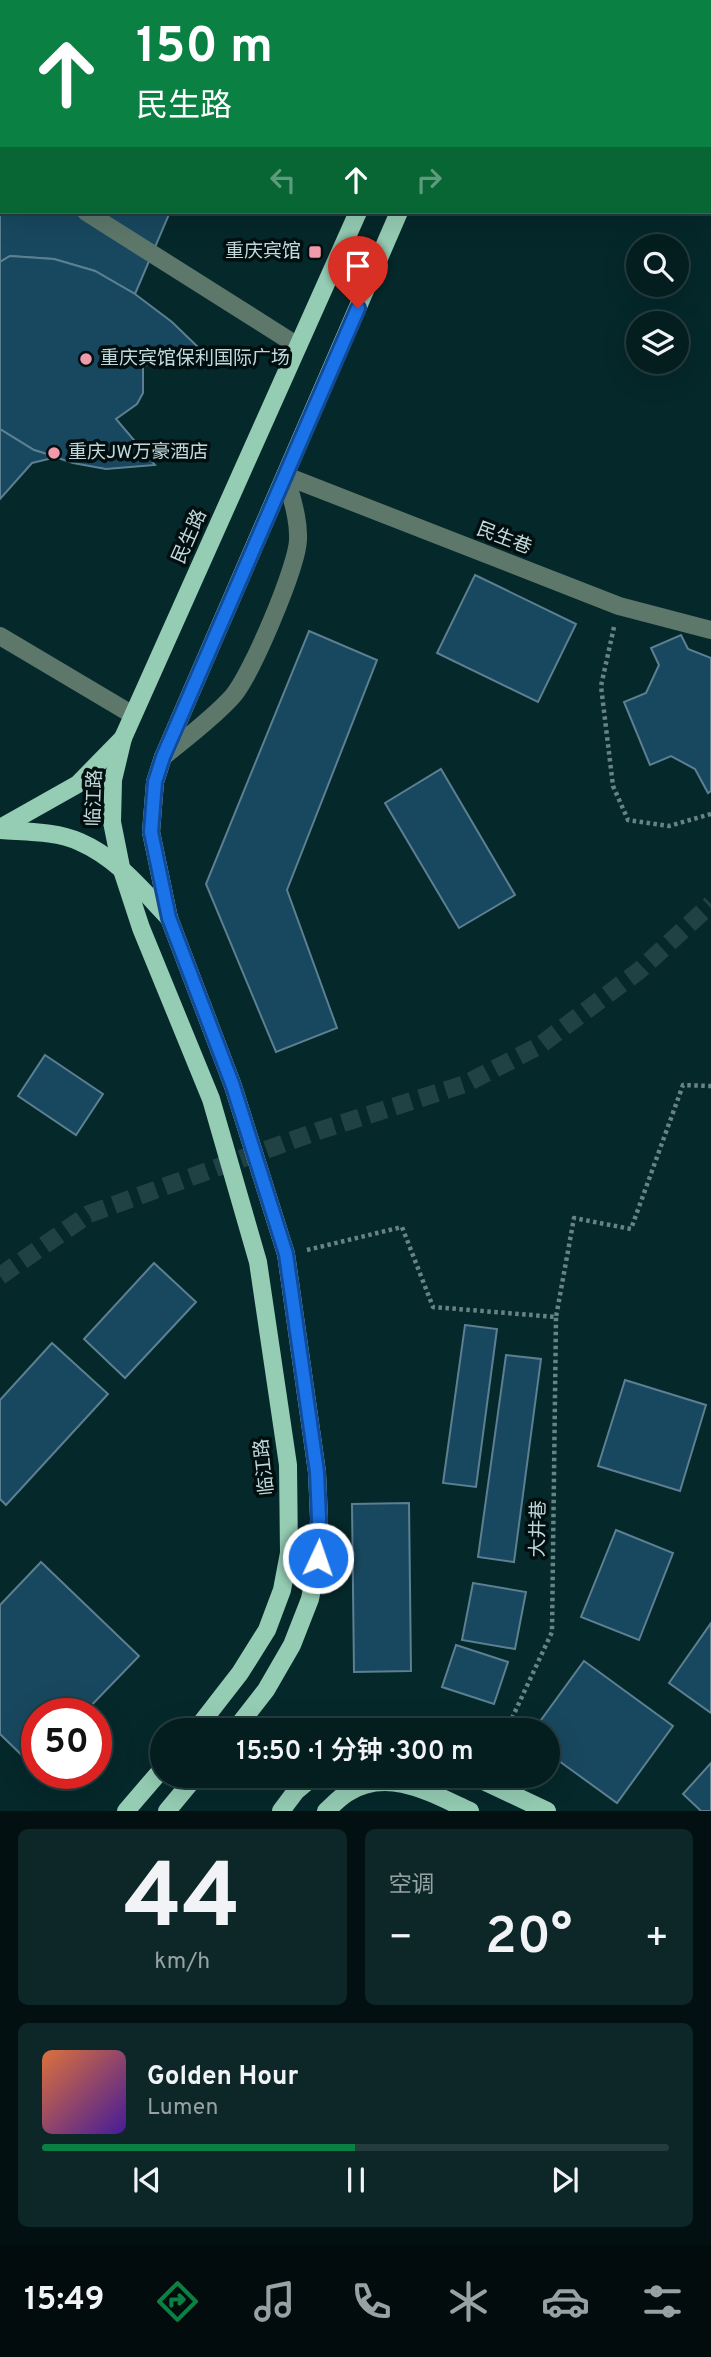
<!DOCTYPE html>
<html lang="zh">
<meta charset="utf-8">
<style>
:root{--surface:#041e20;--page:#0d2729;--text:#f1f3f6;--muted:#97a2a5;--line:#253c3e;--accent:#0b8043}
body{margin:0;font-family:Overpass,"Noto Sans SC",sans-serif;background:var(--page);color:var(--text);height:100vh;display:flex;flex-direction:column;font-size:26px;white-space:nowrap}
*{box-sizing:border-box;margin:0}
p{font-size:23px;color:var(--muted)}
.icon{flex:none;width:38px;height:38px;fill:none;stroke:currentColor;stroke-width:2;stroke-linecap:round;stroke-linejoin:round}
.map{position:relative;height:1811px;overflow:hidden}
.drawer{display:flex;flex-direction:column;gap:18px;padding:18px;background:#021012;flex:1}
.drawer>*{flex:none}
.banner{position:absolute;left:0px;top:0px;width:712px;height:214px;box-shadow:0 7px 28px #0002,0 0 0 2px var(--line);background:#0b8043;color:#fff;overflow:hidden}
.buttons{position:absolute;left:626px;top:234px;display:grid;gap:14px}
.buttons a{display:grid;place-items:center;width:63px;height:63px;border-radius:50%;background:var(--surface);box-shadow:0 7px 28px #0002,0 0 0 2px var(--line);font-size:35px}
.speed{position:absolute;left:21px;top:1698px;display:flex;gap:14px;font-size:35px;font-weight:700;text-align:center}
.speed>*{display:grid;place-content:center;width:91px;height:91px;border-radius:50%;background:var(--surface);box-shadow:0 7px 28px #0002,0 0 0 2px var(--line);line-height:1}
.speed .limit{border:10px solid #d22;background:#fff;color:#111}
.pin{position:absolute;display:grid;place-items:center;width:60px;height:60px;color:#fff;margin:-72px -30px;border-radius:50% 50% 50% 0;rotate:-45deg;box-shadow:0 0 7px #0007}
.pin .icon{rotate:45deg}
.me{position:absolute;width:77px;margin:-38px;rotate:3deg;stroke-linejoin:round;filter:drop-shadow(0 0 5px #0008)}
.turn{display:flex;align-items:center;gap:24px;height:147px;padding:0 21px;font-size:32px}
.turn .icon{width:91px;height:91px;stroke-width:2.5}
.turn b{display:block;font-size:49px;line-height:60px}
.lanes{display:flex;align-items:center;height:66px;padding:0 21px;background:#0003;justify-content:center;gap:35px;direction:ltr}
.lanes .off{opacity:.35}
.big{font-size:52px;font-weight:600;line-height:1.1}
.drawer .widget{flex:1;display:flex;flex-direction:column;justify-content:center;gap:10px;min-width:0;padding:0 24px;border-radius:10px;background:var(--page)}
.drawer .dial{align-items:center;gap:0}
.dial b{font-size:91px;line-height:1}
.song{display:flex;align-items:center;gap:21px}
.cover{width:84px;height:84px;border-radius:10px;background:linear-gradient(135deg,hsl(20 70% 55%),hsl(260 70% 35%))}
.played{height:7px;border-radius:4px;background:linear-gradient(90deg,var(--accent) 50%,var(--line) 50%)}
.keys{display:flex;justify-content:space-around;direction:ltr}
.heat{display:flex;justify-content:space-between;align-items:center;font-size:38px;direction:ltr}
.drawer .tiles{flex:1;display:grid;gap:18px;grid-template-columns:1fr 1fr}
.widget:last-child{grid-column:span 2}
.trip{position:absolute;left:150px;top:1718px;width:410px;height:70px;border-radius:35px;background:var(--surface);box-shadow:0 7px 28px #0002,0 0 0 2px var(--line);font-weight:600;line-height:70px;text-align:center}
.tabs{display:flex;height:112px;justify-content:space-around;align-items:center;background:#020c0d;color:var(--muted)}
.tabs .icon{width:49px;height:49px}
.tabs .selected{color:var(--accent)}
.tabs b{font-size:32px;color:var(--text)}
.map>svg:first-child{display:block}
.building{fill:#18485f;stroke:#5c7f92;stroke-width:2}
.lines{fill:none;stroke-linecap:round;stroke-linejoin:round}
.major-tunnel{stroke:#214244;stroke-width:18;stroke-dasharray:18 9;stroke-linecap:butt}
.path{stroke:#678485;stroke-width:4.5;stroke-dasharray:3.5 3.5;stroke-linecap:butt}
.minor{stroke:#5d776b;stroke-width:18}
.major{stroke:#95cdb4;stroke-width:18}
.route-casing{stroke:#114b97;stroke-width:18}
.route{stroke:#1a73e8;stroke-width:12}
.poi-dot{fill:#f29aac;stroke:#010f10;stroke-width:2.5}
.labels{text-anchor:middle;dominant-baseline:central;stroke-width:7;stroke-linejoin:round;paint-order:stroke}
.poi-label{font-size:19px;fill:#c2d8d9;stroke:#010f10;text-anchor:start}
.street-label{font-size:19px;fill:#c2d8d9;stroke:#010f10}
</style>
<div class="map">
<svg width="711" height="1811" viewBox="0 0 711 1811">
<rect width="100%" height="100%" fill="#05282a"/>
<g class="building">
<path d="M0,176H2V212H170L135,294L95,271L54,259L10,256L0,262Z"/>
<path d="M10,256L54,259L95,271L135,294L172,322L203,352L143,366V393L137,404L116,419L155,465L106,469L73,463L34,450L0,429V262Z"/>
<path d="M0,429L34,450L57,457L32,463L0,499Z"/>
<path d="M475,575L576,624L538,702L437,653Z"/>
<path d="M309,631L377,660L287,890L337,1028L276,1052L206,884Z"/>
<path d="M681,635L688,649L711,658V791L708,793L695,769L671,756L650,765L624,702L646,693L659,665L651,648Z"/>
<path d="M441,769L515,895L459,928L385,803Z"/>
<path d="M45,1055L103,1094L76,1135L18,1096Z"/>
<path d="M154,1263L196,1302L125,1378L84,1339Z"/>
<path d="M465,1325L497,1329L476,1487L443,1483Z"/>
<path d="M52,1343L108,1394L6,1505L0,1499V1400Z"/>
<path d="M506,1355L541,1359L514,1562L478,1557Z"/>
<path d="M625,1380L706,1405L680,1491L598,1466Z"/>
<path d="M409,1503L411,1671L354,1672L352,1504Z"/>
<path d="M616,1530L673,1553L639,1640L581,1617Z"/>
<path d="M41,1562L139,1656L84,1713H37V1762L33,1766L0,1734V1605Z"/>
<path d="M473,1583L526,1592L515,1649L462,1640Z"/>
<path d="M711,1623V1713L669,1683Z"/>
<path d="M456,1645L508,1662L494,1704L442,1687Z"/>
<path d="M584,1661L673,1726L617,1803L548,1753V1731H533Z"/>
<path d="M711,1763V1811H701L683,1794Z"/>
</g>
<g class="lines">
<path class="major-tunnel" d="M0,1276L89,1214L318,1131L465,1084L539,1046L640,970L711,904"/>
<g class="path">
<path d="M614,627L601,686L613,786L628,820L669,826L711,814"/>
<path d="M307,1250L402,1227L433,1307L556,1317L574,1218L631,1229L683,1085L711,1086"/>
<path d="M506,1731L552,1632L556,1317"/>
</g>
<g class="minor">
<path d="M0,163H2"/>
<path d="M710,179L711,180"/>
<path d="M86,212L298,346"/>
<path d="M286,476L619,606L711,630"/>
<path d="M0,636L133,715"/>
<path d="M163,757C186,738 212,719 232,697C251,676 297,567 298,540C299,518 291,497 286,476"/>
</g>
<g class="major">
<path d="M451,2V0"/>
<path d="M489,2L490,0"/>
<path d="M123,738L113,780L112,822L121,867L141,928L211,1099L258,1262L288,1465L289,1553L282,1590L267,1630L240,1673L195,1731"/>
<path d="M0,828L78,784L123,738L358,212"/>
<path d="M0,830C25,832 56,831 80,842C117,858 142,890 169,918"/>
<path d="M234,1731L266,1690L292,1645L310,1599L318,1558L319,1518L317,1472L286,1254L233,1086L169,918L151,832L155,782L163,757L399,212"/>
<path d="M473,1776L547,1811"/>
<path d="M126,1811L163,1768"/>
<path d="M167,1811L196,1776"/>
<path d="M281,1811L296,1791L314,1776"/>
<path d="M326,1811C333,1805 339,1798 347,1793C388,1767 431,1793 470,1811"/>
</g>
</g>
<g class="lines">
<g class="route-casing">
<path id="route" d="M318,1558L319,1518L317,1472L286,1254L233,1086L169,918L151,832L155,782L163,757L358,308"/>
</g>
<use href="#route" class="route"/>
</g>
<g class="poi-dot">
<rect x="308" y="245" width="14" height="14" rx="3.5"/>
<circle cx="86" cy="359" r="7"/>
<circle cx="54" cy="453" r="7"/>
</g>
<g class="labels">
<g class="poi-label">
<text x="301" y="252" text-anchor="end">重庆宾馆</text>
<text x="100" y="359">重庆宾馆保利国际广场</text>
<text x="68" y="453">重庆JW万豪酒店</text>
</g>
<g class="street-label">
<text transform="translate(190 537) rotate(-66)">民生路</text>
<text transform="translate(504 539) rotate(21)">民生巷</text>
<text transform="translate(95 798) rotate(-88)">临江路</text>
<text transform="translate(265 1467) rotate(-96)">临江路</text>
<text transform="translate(539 1529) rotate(-89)">大井巷</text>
</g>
</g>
</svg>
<div class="buttons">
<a><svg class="icon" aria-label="search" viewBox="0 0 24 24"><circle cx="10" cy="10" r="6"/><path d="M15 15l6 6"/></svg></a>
<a><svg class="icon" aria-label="layers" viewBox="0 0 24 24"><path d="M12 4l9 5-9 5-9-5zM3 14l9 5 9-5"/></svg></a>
</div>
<div class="speed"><div class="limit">50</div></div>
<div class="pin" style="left:358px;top:308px;background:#d93025"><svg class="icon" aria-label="arrive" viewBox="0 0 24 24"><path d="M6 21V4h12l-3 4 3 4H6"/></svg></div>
<svg class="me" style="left:318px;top:1558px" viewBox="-20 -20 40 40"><circle r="17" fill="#1a73e8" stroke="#fff" stroke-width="3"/><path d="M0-11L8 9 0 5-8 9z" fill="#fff"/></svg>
<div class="trip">15:50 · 1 分钟 · 300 m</div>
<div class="banner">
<div class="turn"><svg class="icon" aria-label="ahead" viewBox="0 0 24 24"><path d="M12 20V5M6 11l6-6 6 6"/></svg><div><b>150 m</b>民生路</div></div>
<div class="lanes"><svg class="icon off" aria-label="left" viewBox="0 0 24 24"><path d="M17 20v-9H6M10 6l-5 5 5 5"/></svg><svg class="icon" aria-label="ahead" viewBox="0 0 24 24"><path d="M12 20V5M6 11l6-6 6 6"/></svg><svg class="icon off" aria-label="right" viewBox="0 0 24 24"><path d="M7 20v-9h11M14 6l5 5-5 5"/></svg></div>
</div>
</div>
<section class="drawer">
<div class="tiles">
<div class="widget dial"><b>44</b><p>km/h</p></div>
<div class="widget"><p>空调</p>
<div class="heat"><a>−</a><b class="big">20°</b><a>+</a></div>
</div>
<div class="widget">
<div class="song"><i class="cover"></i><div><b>Golden Hour</b><p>Lumen</p></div></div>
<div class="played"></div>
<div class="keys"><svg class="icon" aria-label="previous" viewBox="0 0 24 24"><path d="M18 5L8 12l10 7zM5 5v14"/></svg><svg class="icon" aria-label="pause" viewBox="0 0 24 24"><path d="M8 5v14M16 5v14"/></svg><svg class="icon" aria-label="next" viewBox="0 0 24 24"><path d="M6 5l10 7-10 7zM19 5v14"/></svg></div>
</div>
</div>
</section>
<nav class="tabs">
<b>15:49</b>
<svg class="icon selected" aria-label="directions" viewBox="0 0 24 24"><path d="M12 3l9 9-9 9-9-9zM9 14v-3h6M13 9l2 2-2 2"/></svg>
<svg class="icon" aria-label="music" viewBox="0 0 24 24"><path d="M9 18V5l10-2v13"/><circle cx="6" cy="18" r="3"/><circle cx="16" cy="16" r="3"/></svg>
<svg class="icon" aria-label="phone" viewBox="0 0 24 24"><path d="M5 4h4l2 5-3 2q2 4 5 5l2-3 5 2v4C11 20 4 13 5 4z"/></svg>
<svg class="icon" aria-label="climate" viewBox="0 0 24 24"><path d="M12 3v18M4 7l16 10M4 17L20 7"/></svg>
<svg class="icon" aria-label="car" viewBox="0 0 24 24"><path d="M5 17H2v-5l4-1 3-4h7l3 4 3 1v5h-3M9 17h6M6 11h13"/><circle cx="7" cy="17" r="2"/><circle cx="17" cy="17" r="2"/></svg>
<svg class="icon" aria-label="filters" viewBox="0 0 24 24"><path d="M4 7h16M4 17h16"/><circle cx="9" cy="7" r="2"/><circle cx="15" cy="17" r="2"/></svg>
</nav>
